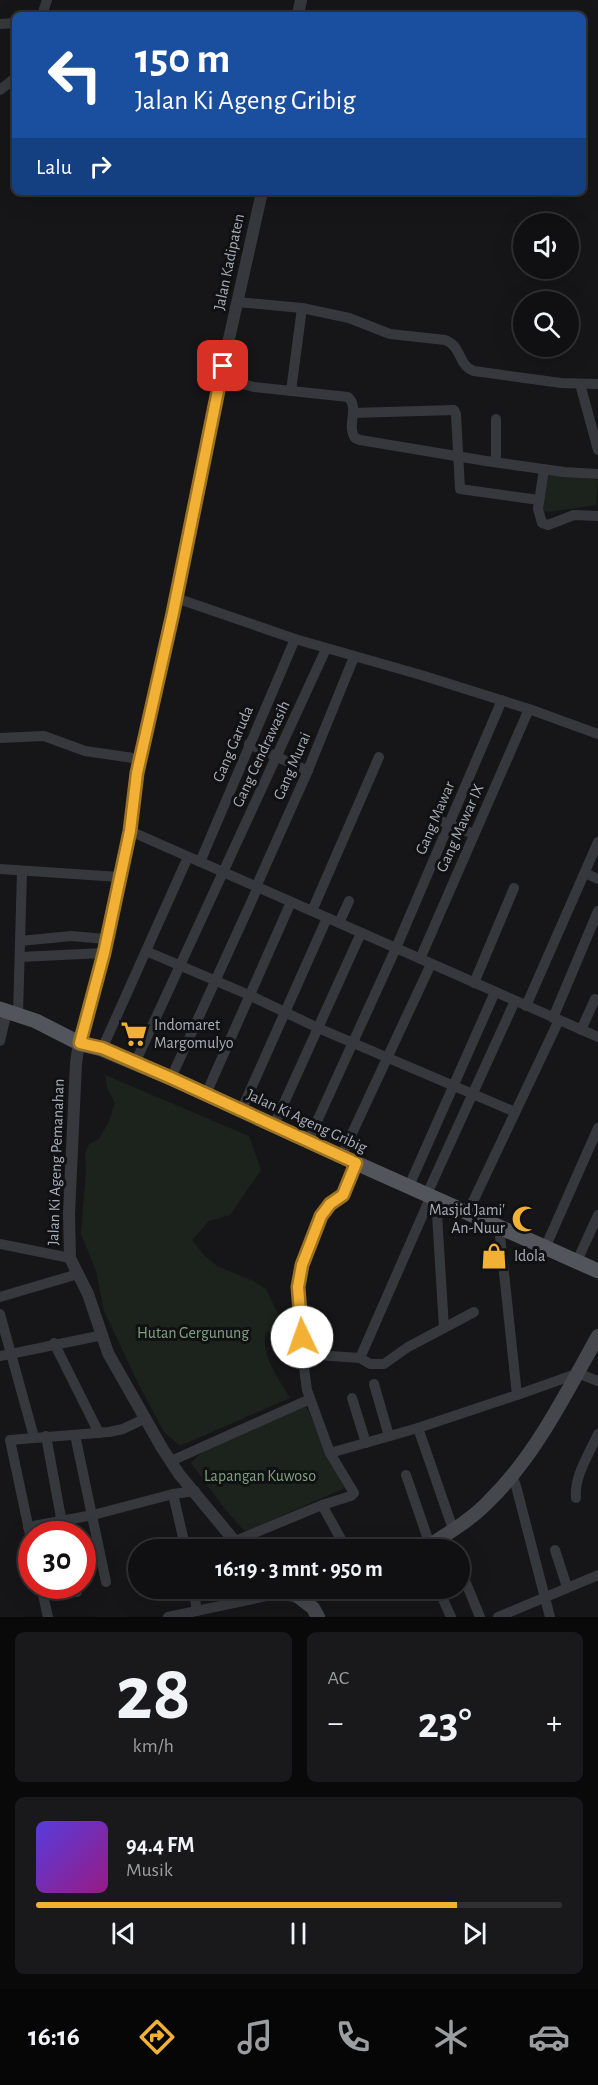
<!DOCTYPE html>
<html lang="id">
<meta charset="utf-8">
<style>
:root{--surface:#101012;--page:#19191b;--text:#f1f3f6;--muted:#9c9d9f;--line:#303032;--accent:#f2b134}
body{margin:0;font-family:"Alegreya Sans",sans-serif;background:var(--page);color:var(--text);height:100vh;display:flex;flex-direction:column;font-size:22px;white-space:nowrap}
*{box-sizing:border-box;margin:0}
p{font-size:20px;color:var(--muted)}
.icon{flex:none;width:33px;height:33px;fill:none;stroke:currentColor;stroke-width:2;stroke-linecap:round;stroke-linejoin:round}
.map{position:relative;height:1617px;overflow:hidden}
.sheet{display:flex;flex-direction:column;gap:15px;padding:15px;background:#09090a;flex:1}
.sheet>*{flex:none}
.guide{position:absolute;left:12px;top:12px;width:574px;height:183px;border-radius:9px;box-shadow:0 6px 24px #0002,0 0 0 2px var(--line);background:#1a4fa0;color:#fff;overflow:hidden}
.controls{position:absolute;left:513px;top:213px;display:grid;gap:12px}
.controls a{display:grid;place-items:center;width:66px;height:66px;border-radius:50%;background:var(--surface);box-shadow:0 6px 24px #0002,0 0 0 2px var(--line);font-size:30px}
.speed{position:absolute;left:18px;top:1521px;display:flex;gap:12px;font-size:30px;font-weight:700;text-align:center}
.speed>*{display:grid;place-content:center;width:78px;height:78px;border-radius:50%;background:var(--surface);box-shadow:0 6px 24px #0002,0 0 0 2px var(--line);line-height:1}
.speed .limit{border:9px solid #d22;background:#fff;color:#111}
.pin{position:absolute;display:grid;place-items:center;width:51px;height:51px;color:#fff;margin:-26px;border-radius:12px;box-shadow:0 3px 9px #0006}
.me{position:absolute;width:66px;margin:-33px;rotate:357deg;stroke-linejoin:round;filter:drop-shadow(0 0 4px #0008)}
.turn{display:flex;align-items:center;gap:21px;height:126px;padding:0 24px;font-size:27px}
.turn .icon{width:78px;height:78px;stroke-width:2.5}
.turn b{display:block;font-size:42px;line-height:51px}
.then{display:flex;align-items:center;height:57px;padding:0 24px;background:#0003;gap:12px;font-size:22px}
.big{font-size:45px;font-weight:700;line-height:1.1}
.sheet .tile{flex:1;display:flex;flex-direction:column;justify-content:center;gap:9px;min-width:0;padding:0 21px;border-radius:9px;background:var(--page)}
.sheet .dial{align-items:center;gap:0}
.dial b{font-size:78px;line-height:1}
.song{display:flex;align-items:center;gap:18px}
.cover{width:72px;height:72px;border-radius:9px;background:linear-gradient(135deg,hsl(250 70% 55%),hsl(310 70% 35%))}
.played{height:6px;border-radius:3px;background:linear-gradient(90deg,var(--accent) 80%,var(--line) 80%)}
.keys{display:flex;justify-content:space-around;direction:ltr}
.heat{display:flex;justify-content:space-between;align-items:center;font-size:33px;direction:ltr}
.sheet .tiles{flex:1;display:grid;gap:15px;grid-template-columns:1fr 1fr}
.tile:last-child{grid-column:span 2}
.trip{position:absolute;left:128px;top:1539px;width:342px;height:60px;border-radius:30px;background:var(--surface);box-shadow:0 6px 24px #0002,0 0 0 2px var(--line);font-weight:700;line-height:60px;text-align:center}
.tabs{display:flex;height:96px;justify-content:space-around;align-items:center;background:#060607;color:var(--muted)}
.tabs .icon{width:42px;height:42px}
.tabs .active{color:var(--accent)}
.tabs b{font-size:27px;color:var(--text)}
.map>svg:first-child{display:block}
.green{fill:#1c231d}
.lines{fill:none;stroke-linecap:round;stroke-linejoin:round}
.minor{stroke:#37383d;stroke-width:10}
.tertiary{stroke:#37383d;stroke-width:12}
.secondary{stroke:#45474d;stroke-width:14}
.primary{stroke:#53555c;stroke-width:15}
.route-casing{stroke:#9d7322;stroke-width:15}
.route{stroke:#f2b134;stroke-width:10}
.labels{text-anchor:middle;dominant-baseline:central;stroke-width:6;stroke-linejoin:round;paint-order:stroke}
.street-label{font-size:16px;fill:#a8adb8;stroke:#111113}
.poi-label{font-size:16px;fill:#a8adb8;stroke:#111113;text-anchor:start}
.park-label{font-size:16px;fill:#7fa381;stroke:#111113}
</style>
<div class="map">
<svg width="598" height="1617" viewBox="0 0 598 1617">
<rect width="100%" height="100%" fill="#161618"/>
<g class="green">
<path d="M546,473L598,480L596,505L549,512L543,511Z"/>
<path d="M105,1075L249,1136L261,1170L230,1215L209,1221L192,1240L204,1255L217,1266L251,1280L266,1289L283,1324L266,1333C260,1355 279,1379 290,1398L180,1446L164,1432L138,1383L104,1311L96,1271L81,1234L86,1172L85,1155L89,1144L99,1139L109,1121L115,1103L107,1088Z"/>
<path d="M306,1406L326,1451L347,1487L245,1532L225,1509L191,1463L202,1452Z"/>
</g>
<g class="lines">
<g class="minor">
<path d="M42,15L47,0"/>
<path d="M0,24L15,23"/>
<path d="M0,90L15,78"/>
<path d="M237,302L302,308L349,318L390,334L445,340C462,346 458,366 474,371L561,383L598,384"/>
<path d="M220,378L254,387L348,397C360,408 346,425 355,438L360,440L486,461L564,472L598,474"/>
<path d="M580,384L598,450"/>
<path d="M291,391L302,308"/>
<path d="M353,413L454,410L456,414L460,489L539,500"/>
<path d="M496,462V419"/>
<path d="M544,469L538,509L542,523L548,525L574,515L598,516"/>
<path d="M176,598L295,639L421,675L529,709L598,734"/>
<path d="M0,738L44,736L85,751L140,759"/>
<path d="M249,744L308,771"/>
<path d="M438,820L474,834"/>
<path d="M130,831L598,1037"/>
<path d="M200,862L295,639"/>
<path d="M0,869L119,877"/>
<path d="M585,873L598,879"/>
<path d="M256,887L306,775L354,657"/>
<path d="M312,911L379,757"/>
<path d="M339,923L349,901"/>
<path d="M20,941L71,936L106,939"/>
<path d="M146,951L249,995L318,1028L515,1112"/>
<path d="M20,957L103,953"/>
<path d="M420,959L529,709"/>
<path d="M474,983L514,888"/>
<path d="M526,1006L598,842"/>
<path d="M18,1015L22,871"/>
<path d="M553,1018L598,911"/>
<path d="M581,1030L595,999"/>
<path d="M0,1041L7,1011"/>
<path d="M102,1049L188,857"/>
<path d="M135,1063L326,649"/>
<path d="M171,1078L258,887"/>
<path d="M206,1094L291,902"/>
<path d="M241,1111L327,918"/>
<path d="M274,1125L361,933"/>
<path d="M308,1141L396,948L502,700"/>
<path d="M341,1157L431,964"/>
<path d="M409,1186L495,992"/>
<path d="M427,1194L515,1001"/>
<path d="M468,1212L559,1020"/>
<path d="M499,1226L517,1395L576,1374"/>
<path d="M0,1244L70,1258"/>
<path d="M545,1248L598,1128"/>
<path d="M577,1261L598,1215"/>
<path d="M0,1297L78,1274"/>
<path d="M0,1314L34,1437"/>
<path d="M444,1328L474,1312"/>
<path d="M54,1343L99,1433"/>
<path d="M303,1354L360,1358L370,1364H384L408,1347L444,1328L436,1198"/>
<path d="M0,1356L103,1335"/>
<path d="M360,1358L431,1196"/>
<path d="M577,1373L598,1381"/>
<path d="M374,1384L389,1436"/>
<path d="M352,1398L366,1443"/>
<path d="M418,1428L453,1529"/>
<path d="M75,1435L106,1582"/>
<path d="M46,1436L64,1534"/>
<path d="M330,1453L418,1428L517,1395"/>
<path d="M171,1461L310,1399"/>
<path d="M406,1475L430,1545"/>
<path d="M512,1476L516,1486L550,1617"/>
<path d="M173,1494L186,1550"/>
<path d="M576,1498C574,1476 589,1454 598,1434"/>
<path d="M322,1505L347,1550"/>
<path d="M28,1527L93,1515L173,1494L195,1491"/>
<path d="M444,1536L451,1550"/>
<path d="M235,1541L322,1505L351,1496L354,1493L330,1453L307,1390L304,1368L299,1287L302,1265L316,1227L327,1208L343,1195L356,1163"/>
<path d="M32,1544L10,1440L109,1432L123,1429L146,1418"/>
<path d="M555,1550L567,1587"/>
<path d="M459,1566L480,1617"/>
<path d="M41,1586L48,1617"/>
<path d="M75,1586L77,1592"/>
<path d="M193,1588L197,1611"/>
<path d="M438,1588L451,1617"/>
<path d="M168,1617L281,1593"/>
<path d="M498,1617L598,1575"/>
</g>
<g class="tertiary">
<path d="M298,15L301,0"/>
<path d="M79,1043L76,1063L69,1214L70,1258L88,1294L108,1353L162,1448L179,1474L242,1550"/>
<path d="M80,1043L103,953L130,831L137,773L200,486L207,437L262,192"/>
<path d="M276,1588L281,1593L300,1598"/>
</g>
<g class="secondary">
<path d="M422,1550C445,1535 470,1521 489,1501C536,1455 566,1393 598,1336"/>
<path d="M316,1588L300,1598L313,1608L318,1617"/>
</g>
<path class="primary" d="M0,1009L36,1021L81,1044L102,1049L171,1078L356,1163L598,1271"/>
</g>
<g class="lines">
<g class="route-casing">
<path id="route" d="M223,366L173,613L137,773L130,831L104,953L80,1043L102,1048L171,1078L356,1163L343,1195L330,1204L321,1216L302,1265L298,1287L302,1337"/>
</g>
<use href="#route" class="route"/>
</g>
<defs>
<g id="supermarket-bare" transform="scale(2.07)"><path d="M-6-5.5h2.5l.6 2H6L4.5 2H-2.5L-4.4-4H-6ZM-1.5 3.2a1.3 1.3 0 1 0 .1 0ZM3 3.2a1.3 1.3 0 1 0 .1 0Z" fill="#f2b134" stroke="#111113" stroke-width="2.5" paint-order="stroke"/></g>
<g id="mosque-bare" transform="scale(2.07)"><path d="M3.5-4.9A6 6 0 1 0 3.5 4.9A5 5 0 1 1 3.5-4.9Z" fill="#f2b134" stroke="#111113" stroke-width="2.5" paint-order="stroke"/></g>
<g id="shop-bare" transform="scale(2.07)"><path d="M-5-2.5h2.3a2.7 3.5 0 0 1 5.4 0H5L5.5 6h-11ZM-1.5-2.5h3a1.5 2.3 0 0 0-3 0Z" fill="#f2b134" stroke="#111113" stroke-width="2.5" paint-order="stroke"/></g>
</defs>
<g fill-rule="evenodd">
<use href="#supermarket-bare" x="134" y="1034"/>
<use href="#mosque-bare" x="525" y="1219"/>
<use href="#shop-bare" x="494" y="1256"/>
</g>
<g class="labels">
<g class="street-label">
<text transform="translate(229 262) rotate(-78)">Jalan Kadipaten</text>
<text transform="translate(233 744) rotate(-67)">Gang Garuda</text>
<text transform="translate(261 754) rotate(-65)">Gang Cendrawasih</text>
<text transform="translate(292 766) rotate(-67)">Gang Murai</text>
<text transform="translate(435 818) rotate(-67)">Gang Mawar</text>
<text transform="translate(460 828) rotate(-66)">Gang Mawar IX</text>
<text transform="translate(307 1121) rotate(25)">Jalan Ki Ageng Gribig</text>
<text transform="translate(56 1162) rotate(-88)">Jalan Ki Ageng Pemanahan</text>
</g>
<g class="poi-label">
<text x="154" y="1025">Indomaret<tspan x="154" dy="18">Margomulyo</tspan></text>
<text x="505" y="1210" text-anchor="end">Masjid Jami'<tspan x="505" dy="18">An-Nuur</tspan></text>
<text x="514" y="1256">Idola</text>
</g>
<g class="park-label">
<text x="193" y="1333">Hutan Gergunung</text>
<text x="260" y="1476">Lapangan Kuwoso</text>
</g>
</g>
</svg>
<div class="controls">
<a><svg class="icon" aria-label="sound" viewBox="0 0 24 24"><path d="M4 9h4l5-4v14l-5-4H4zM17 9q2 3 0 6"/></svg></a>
<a><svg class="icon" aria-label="search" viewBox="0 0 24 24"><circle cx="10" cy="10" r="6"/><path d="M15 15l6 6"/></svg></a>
</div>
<div class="speed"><div class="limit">30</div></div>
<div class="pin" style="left:223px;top:366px;background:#d93025"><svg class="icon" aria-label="arrive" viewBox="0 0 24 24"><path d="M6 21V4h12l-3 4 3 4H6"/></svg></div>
<svg class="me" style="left:302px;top:1337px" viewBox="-20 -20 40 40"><circle r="19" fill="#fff"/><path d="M0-13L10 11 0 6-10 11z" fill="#f2b134"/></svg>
<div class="trip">16:19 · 3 mnt · 950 m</div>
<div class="guide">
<div class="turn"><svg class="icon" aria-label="left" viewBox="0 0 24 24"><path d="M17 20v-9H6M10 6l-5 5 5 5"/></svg><div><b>150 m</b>Jalan Ki Ageng Gribig</div></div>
<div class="then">Lalu<svg class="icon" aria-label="right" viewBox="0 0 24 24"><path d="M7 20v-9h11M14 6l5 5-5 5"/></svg></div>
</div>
</div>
<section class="sheet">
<div class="tiles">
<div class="tile dial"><b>28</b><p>km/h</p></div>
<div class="tile"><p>AC</p>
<div class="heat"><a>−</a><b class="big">23°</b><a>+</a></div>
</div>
<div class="tile">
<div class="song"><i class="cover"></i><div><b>94.4 FM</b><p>Musik</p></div></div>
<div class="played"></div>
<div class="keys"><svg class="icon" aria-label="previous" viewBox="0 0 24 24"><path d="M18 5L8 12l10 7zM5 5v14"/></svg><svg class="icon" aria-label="pause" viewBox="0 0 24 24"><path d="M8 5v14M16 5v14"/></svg><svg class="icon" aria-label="next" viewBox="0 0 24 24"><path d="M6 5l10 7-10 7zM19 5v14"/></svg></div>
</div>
</div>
</section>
<nav class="tabs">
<b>16:16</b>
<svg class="icon active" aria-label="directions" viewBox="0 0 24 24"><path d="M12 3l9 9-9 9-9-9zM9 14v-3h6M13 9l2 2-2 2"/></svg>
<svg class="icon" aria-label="music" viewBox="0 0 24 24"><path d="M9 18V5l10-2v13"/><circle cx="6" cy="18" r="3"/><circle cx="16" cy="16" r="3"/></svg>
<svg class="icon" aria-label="phone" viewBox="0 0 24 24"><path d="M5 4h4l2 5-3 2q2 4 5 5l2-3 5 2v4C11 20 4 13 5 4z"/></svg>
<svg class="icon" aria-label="climate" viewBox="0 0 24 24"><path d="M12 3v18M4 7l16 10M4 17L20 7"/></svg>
<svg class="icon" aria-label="car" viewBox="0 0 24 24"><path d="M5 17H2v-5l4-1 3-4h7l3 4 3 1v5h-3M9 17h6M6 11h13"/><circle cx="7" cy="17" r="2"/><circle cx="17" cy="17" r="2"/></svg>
</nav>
